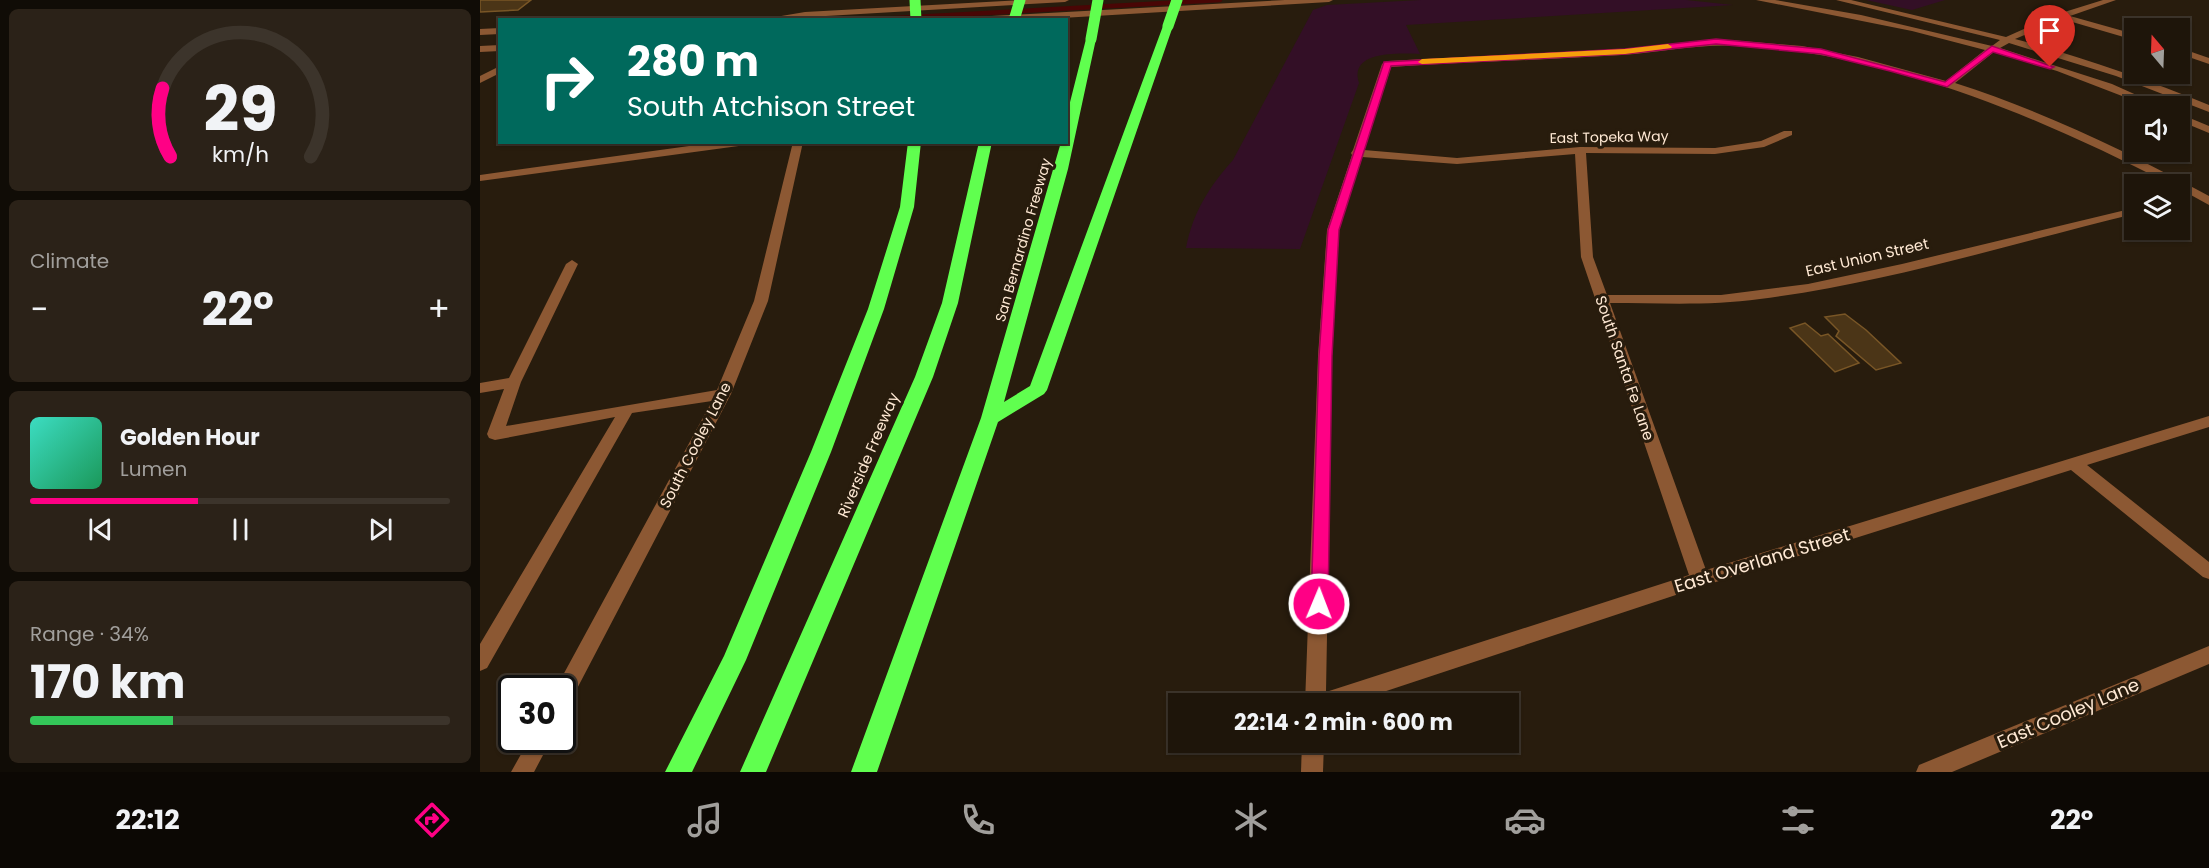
<!DOCTYPE html>
<meta charset="utf-8">
<style>
:root{--surface:#1e150a;--page:#2b2218;--text:#f1f3f6;--muted:#a19f9c;--line:#3c342b;--accent:#ff0085}
body{margin:0;font-family:Poppins,sans-serif;background:var(--page);color:var(--text);height:100vh;display:flex;flex-direction:column;font-size:22px;white-space:nowrap}
*{box-sizing:border-box;margin:0}
p{font-size:20px;color:var(--muted)}
.icon{flex:none;width:33px;height:33px;fill:none;stroke:currentColor;stroke-width:2;stroke-linecap:round;stroke-linejoin:round}
.map{position:relative;flex:1;overflow:hidden}
.sheet{display:flex;flex-direction:column;gap:9px;padding:9px;background:#100c06;width:480px}
.sheet>*{flex:none}
.top-card{position:absolute;left:18px;top:18px;width:570px;height:126px;border-radius:0px;box-shadow:0 2px 4px #0004,0 0 0 2px var(--line);background:#00695c;color:#fff;overflow:hidden}
.needle{width:39px;rotate:341deg}
.tools{position:absolute;left:1644px;top:18px;display:grid;gap:12px}
.tools a{display:grid;place-items:center;width:66px;height:66px;border-radius:0px;background:var(--surface);box-shadow:0 2px 4px #0004,0 0 0 2px var(--line);font-size:30px}
.speed{position:absolute;left:18px;top:675px;display:flex;gap:12px;font-size:30px;font-weight:700;text-align:center}
.speed>*{display:grid;place-content:center;width:78px;height:78px;border-radius:50%;background:var(--surface);box-shadow:0 2px 4px #0004,0 0 0 2px var(--line);line-height:1}
.speed .limit{border:3px solid #111;border-radius:9px;background:#fff;color:#111}
.pin{position:absolute;display:grid;place-items:center;width:51px;height:51px;color:#fff;margin:-62px -26px;border-radius:50% 50% 50% 0;rotate:-45deg;box-shadow:0 0 6px #0007}
.pin .icon{rotate:45deg}
.me{position:absolute;width:66px;margin:-33px;rotate:1deg;stroke-linejoin:round;filter:drop-shadow(0 0 4px #0008)}
.turn{display:flex;align-items:center;gap:21px;height:126px;padding:0 30px;font-size:27px}
.turn .icon{width:78px;height:78px;stroke-width:2.5}
.turn b{display:block;font-size:42px;line-height:51px}
.big{font-size:45px;font-weight:700;line-height:1.1}
.sheet .card{flex:1;display:flex;flex-direction:column;justify-content:center;gap:9px;min-width:0;padding:0 21px;border-radius:9px;background:var(--page)}
.sheet .dial{align-items:center;gap:0}
.dial svg{height:156px;overflow:visible;fill:none;stroke:var(--line);stroke-width:7;stroke-linecap:round;text-anchor:middle}
.dial text{fill:var(--text);stroke:none}
.song{display:flex;align-items:center;gap:18px}
.cover{width:72px;height:72px;border-radius:9px;background:linear-gradient(135deg,hsl(170 70% 55%),hsl(150 70% 35%))}
.played{height:6px;border-radius:3px;background:linear-gradient(90deg,var(--accent) 40%,var(--line) 40%)}
.keys{display:flex;justify-content:space-around;direction:ltr}
.heat{display:flex;justify-content:space-between;align-items:center;font-size:33px;direction:ltr}
.charge{height:9px;border-radius:4px;background:linear-gradient(90deg,#34c759 34%,var(--line) 0)}
.trip{position:absolute;left:688px;top:693px;width:351px;height:60px;border-radius:0px;background:var(--surface);box-shadow:0 2px 4px #0004,0 0 0 2px var(--line);font-weight:700;line-height:60px;text-align:center}
.tabs{display:flex;height:96px;justify-content:space-around;align-items:center;background:#0c0804;color:var(--muted)}
.tabs .icon{width:42px;height:42px}
.tabs .selected{color:var(--accent)}
.tabs b{font-size:27px;color:var(--text)}
main{display:flex;flex:1;min-height:0}
.map>svg:first-child{display:block}
.green{fill:#330f26}
.lines{fill:none;stroke-linecap:round;stroke-linejoin:round}
.stream{stroke:#490605;stroke-width:4.5}
.building{fill:#4b3517;stroke:#795626;stroke-width:1.5}
.minor{fill:#8c5833;fill-rule:evenodd}
.highway{fill:#60ff4f;fill-rule:evenodd}
.highway-bridge{stroke:#60ff4f;stroke-width:11}
.route{fill:#ff0085;stroke:#a60056;stroke-width:1.5}
.slow{fill:#f59e0b}
.labels{text-anchor:middle;dominant-baseline:central;stroke-width:6;stroke-linejoin:round;paint-order:stroke}
.far-street-label{font-size:14px;fill:#ffe9d4;stroke:#281c0d}
.street-label{font-size:15px;fill:#ffe9d4;stroke:#281c0d}
.near-street-label{font-size:18px;fill:#ffe9d4;stroke:#281c0d}
</style>
<main>
<section class="sheet">
<div class="card dial"><svg viewBox="0 0 100 80">
<path d="M14 69A42 42 0 1 1 86 69"/>
<path d="M14 69A42 42 0 0 1 10 34" stroke="#ff0085"/>
<text x="50" y="56" font-size="32" font-weight="700">29</text>
<text x="50" y="72" font-size="11">km/h</text>
</svg></div>
<div class="card"><p>Climate</p>
<div class="heat"><a>−</a><b class="big">22°</b><a>+</a></div>
</div>
<div class="card">
<div class="song"><i class="cover"></i><div><b>Golden Hour</b><p>Lumen</p></div></div>
<div class="played"></div>
<div class="keys"><svg class="icon" aria-label="previous" viewBox="0 0 24 24"><path d="M18 5L8 12l10 7zM5 5v14"/></svg><svg class="icon" aria-label="pause" viewBox="0 0 24 24"><path d="M8 5v14M16 5v14"/></svg><svg class="icon" aria-label="next" viewBox="0 0 24 24"><path d="M6 5l10 7-10 7zM19 5v14"/></svg></div>
</div>
<div class="card"><p>Range · 34%</p><b class="big">170 km</b><div class="charge"></div></div>
</section>
<div class="map">
<svg width="1729" height="772" viewBox="0 0 1729 772">
<rect width="100%" height="100%" fill="#281c0d"/>
<g class="green">
<path d="M941,0H1206L1253,5L926,25L940,54C921,53 868,50 879,83L820,249L706,248C713,212 729,187 753,160L833,10L847,5Z"/>
<path d="M1386,0H1465L1432,10Z"/>
</g>
<g class="lines">
<path class="stream" d="M380,20L740,0"/>
</g>
<g class="building">
<path d="M0,0H51L38,10L0,12Z"/>
<path d="M1365,314L1386,330L1421,363L1396,370L1356,336L1359,331L1345,317Z"/>
<path d="M1325,323L1341,336L1348,334L1379,363L1355,372L1310,328Z"/>
</g>
<g class="lines">
<g class="minor">
<path d="M542,0H589L585,2L278,20L325,12Z"/>
<path d="M805,0H853L849,2L548,20H490L494,17Z"/>
<path d="M1276,0H1295L1381,15L1512,46L1520,40L1356,0H1371L1526,37L1578,14L1623,0H1636L1590,16L1654,34V40L1582,19L1535,39C1602,57 1666,79 1729,105V112L1636,76L1529,43L1520,48L1632,84L1681,106H1668L1577,71L1514,52L1475,83C1563,111 1648,152 1729,196V205L1700,189V184H1690C1556,116 1415,55 1263,46C1222,43 1182,52 1142,55C1065,60 988,62 911,67L884,150L977,158L1100,147L1235,148L1281,141L1304,131H1312V135L1284,147L1235,154L1106,153L1113,257L1127,295H1241L1328,284L1422,264L1654,208V214C1530,244 1407,283 1280,299C1231,306 1180,303 1130,303L1226,570L1729,416V427L1607,465L1729,562V579L1723,577L1591,470L1220,587L867,704H825L838,356L847,230L872,155L871,153L873,150L902,64L907,61L1143,49L1250,40L1322,46L1378,57L1466,81L1505,50L1432,31ZM1095,154L1101,257L1209,575L846,692L852,356L859,230L882,157L977,164Z"/>
<path d="M20,28V34L0,35V29Z"/>
<path d="M20,45V51L0,52V46Z"/>
<path d="M1700,48L1729,58V64L1700,54Z"/>
<path d="M20,66V73L0,83V76Z"/>
<path d="M1700,114L1729,126V133L1700,121Z"/>
<path d="M238,142H271L266,145L0,181V175Z"/>
<path d="M313,142H323L288,301L251,394L89,704L82,706V688H76L232,401L152,413L7,668L0,671V644L135,417L15,440L9,438L7,434L24,389L0,393V383L29,378L86,264L92,260L98,264L41,382L26,426L237,390L274,301Z"/>
<path d="M1729,646V664L1472,772H1436L1439,765Z"/>
<path d="M49,740H71L54,772H31Z"/>
<path d="M822,742H844L843,772H821Z"/>
</g>
<g class="highway">
<path d="M688,23L693,26L567,390L564,394L518,422L397,772H371L501,418L581,142H586V118L606,39L611,36L616,39L588,169L524,402L550,386L683,26Z"/>
<path d="M428,142H441L434,207L404,309L351,452L266,660L212,772H185L244,656L331,452L388,309L420,207Z"/>
<path d="M499,142H512L478,303L453,377L286,772H260L435,377L462,303Z"/>
</g>
<g class="highway-bridge">
<path d="M435,0L436,20"/>
<path d="M534,20L540,0"/>
<path d="M688,26L697,0"/>
<path d="M611,39L618,0"/>
</g>
</g>
<path class="route" d="M1236,39L1341,49L1465,82L1512,46L1574,67L1570,69L1513,52L1467,87L1410,71L1341,54L1236,44L1145,54L911,66L859,230L852,356L848,604L845,610L839,612L833,610L831,604L839,356L848,230L904,62L1145,49Z"/>
<path class="slow" d="M1188,44L1192,47L1191,48L1145,54L942,64L938,62L942,59L1145,49Z"/>
<g class="labels">
<g class="far-street-label">
<text transform="translate(1129 137) rotate(-1)">East Topeka Way</text>
<text transform="translate(543 240) rotate(-74)">San Bernardino Freeway</text>
</g>
<g class="street-label">
<text transform="translate(1387 257) rotate(-13)">East Union Street</text>
<text transform="translate(1145 368) rotate(71)">South Santa Fe Lane</text>
<text transform="translate(215 445) rotate(-63)">South Cooley Lane</text>
<text transform="translate(388 455) rotate(-67)">Riverside Freeway</text>
</g>
<g class="near-street-label">
<text transform="translate(1282 560) rotate(-17)">East Overland Street</text>
<text transform="translate(1588 713) rotate(-23)">East Cooley Lane</text>
</g>
</g>
</svg>
<div class="tools">
<a><svg class="needle" viewBox="-14 -14 28 28"><path d="M0-13l5 13h-10z" fill="#e53935"/><path d="M0 13l5-13h-10z" fill="#a19f9c"/></svg></a>
<a><svg class="icon" aria-label="sound" viewBox="0 0 24 24"><path d="M4 9h4l5-4v14l-5-4H4zM17 9q2 3 0 6"/></svg></a>
<a><svg class="icon" aria-label="layers" viewBox="0 0 24 24"><path d="M12 4l9 5-9 5-9-5zM3 14l9 5 9-5"/></svg></a>
</div>
<div class="speed"><div class="limit">30</div></div>
<div class="pin" style="left:1570px;top:67px;background:#d93025"><svg class="icon" aria-label="arrive" viewBox="0 0 24 24"><path d="M6 21V4h12l-3 4 3 4H6"/></svg></div>
<svg class="me" style="left:839px;top:604px" viewBox="-20 -20 40 40"><circle r="17" fill="#ff0085" stroke="#fff" stroke-width="3"/><path d="M0-11L8 9 0 5-8 9z" fill="#fff"/></svg>
<div class="trip">22:14 · 2 min · 600 m</div>
<div class="top-card">
<div class="turn"><svg class="icon" aria-label="right" viewBox="0 0 24 24"><path d="M7 20v-9h11M14 6l5 5-5 5"/></svg><div><b>280 m</b>South Atchison Street</div></div>
</div>
</div>
</main>
<nav class="tabs">
<b>22:12</b>
<svg class="icon selected" aria-label="directions" viewBox="0 0 24 24"><path d="M12 3l9 9-9 9-9-9zM9 14v-3h6M13 9l2 2-2 2"/></svg>
<svg class="icon" aria-label="music" viewBox="0 0 24 24"><path d="M9 18V5l10-2v13"/><circle cx="6" cy="18" r="3"/><circle cx="16" cy="16" r="3"/></svg>
<svg class="icon" aria-label="phone" viewBox="0 0 24 24"><path d="M5 4h4l2 5-3 2q2 4 5 5l2-3 5 2v4C11 20 4 13 5 4z"/></svg>
<svg class="icon" aria-label="climate" viewBox="0 0 24 24"><path d="M12 3v18M4 7l16 10M4 17L20 7"/></svg>
<svg class="icon" aria-label="car" viewBox="0 0 24 24"><path d="M5 17H2v-5l4-1 3-4h7l3 4 3 1v5h-3M9 17h6M6 11h13"/><circle cx="7" cy="17" r="2"/><circle cx="17" cy="17" r="2"/></svg>
<svg class="icon" aria-label="filters" viewBox="0 0 24 24"><path d="M4 7h16M4 17h16"/><circle cx="9" cy="7" r="2"/><circle cx="15" cy="17" r="2"/></svg>
<b>22°</b>
</nav>
